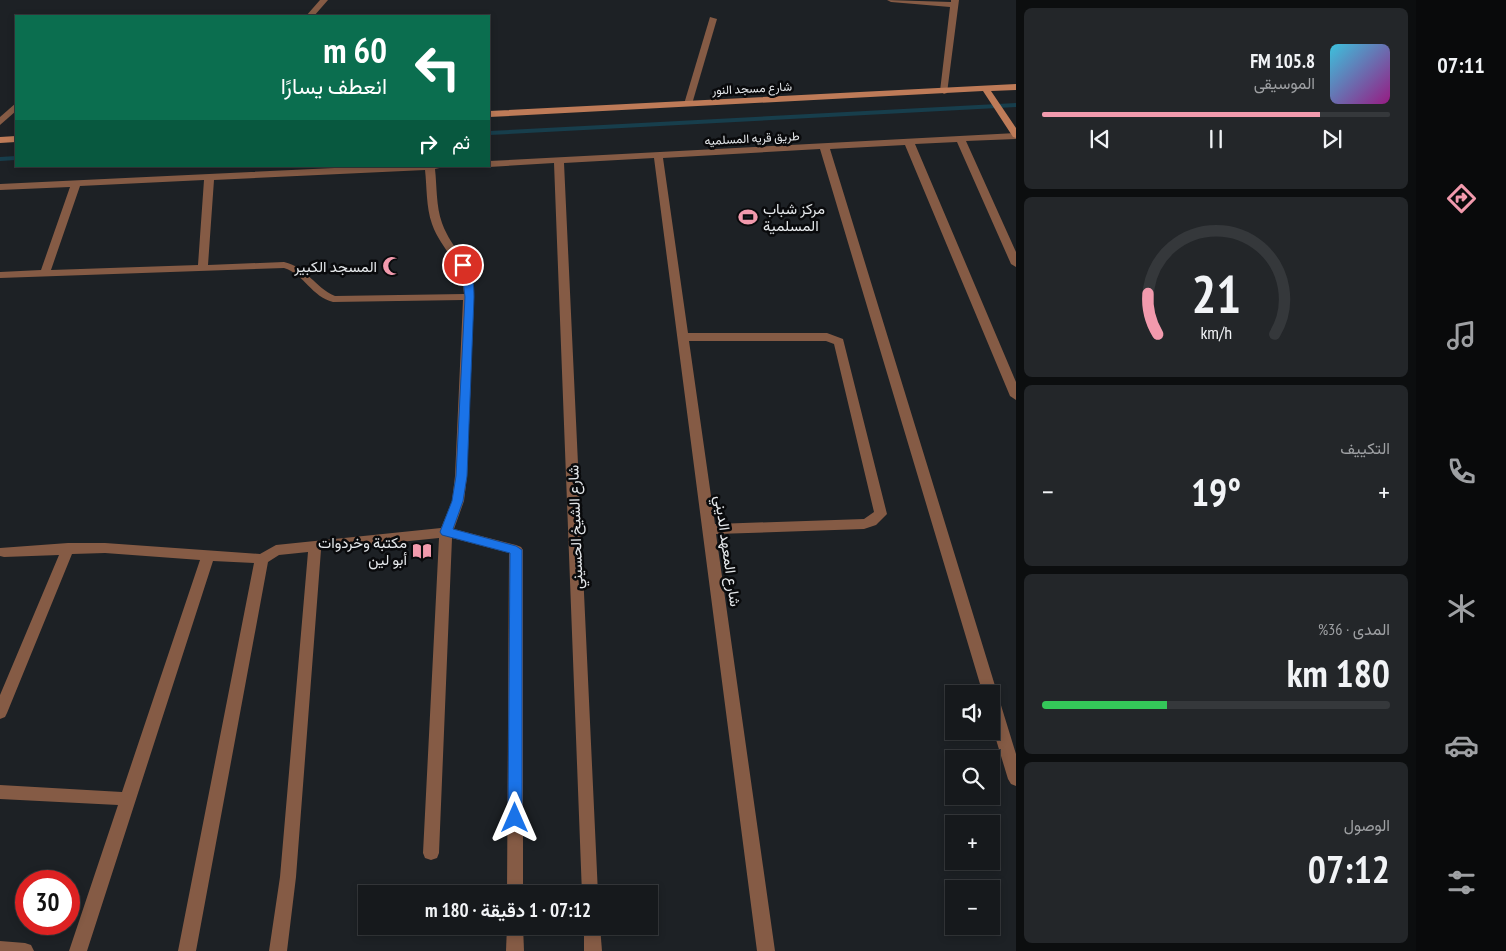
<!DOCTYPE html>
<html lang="ar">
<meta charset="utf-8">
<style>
:root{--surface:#16191c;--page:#232629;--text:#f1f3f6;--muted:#9ea0a3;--line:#35383b;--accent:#f29aad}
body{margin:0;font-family:"PT Sans Narrow",Vazirmatn,sans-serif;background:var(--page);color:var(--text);direction:rtl;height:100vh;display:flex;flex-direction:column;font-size:19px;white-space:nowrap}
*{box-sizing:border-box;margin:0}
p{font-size:16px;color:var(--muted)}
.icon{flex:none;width:28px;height:28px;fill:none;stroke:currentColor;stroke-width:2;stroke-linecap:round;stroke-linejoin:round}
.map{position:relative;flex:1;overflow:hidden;direction:ltr}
.side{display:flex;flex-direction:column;gap:8px;padding:8px;background:#0c0e0f;width:400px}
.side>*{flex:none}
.top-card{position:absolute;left:15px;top:15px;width:475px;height:152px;border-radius:0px;box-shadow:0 2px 8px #0003,0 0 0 1px var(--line);direction:rtl;background:#0b6e4f;color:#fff;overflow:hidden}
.buttons{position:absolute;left:945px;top:685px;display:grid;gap:10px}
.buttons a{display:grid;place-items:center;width:55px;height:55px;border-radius:0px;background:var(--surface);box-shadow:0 2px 8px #0003,0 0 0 1px var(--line);font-size:25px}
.speed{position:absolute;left:15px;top:870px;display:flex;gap:10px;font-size:25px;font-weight:700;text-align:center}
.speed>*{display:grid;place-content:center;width:65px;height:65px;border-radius:50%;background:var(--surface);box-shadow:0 2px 8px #0003,0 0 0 1px var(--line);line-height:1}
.speed .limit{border:8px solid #d22;background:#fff;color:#111}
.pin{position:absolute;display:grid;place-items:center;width:42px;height:42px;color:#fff;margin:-21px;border:2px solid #fff;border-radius:50%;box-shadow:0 1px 5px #0007}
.me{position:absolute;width:55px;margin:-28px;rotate:0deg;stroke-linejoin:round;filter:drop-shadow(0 0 4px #0008)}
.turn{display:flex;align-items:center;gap:18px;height:105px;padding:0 20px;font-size:22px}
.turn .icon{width:65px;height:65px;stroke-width:2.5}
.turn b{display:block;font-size:35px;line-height:42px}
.then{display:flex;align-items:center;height:48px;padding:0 20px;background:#0003;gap:10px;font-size:19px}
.big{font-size:38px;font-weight:600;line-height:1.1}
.side .tile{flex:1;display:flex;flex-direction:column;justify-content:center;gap:8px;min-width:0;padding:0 18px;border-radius:8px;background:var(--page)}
.side .dial{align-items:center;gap:0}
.dial svg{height:130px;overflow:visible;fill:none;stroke:var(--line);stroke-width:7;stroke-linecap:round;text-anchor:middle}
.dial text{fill:var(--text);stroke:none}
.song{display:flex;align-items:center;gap:15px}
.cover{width:60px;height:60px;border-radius:8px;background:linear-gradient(135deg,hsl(190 70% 55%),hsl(310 70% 35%))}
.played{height:5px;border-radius:2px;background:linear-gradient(90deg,var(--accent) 80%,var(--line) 80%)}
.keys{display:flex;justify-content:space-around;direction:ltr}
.heat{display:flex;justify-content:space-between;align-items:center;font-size:28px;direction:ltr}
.charge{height:8px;border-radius:4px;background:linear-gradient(90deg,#34c759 36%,var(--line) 0)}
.trip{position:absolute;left:358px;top:885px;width:300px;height:50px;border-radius:0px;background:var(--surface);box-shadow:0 2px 8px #0003,0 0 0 1px var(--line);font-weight:600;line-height:50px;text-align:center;direction:rtl}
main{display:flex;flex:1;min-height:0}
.tab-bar{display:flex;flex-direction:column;width:90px;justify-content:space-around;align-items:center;background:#090a0b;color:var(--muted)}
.tab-bar .icon{width:35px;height:35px}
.tab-bar .selected{color:var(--accent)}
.tab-bar b{font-size:22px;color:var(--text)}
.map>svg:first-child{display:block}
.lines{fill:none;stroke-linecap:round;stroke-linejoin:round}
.stream{fill:#173e4c;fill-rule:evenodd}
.street{fill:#855b45;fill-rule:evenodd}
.secondary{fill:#be7b58;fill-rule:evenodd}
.route{fill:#1a73e8;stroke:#114b97}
.labels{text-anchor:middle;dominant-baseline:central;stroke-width:5;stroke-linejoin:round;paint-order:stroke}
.far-street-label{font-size:12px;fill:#e5e8eb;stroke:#090a0c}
.poi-label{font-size:15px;fill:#e5e8eb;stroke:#090a0c;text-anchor:end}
.street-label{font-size:15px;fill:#e5e8eb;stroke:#090a0c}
</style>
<main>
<nav class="tab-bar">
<b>07:11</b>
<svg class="icon selected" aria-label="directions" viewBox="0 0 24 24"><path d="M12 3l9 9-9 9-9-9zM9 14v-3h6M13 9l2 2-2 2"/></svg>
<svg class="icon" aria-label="music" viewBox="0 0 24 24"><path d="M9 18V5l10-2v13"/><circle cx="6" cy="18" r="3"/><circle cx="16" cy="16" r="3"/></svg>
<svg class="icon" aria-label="phone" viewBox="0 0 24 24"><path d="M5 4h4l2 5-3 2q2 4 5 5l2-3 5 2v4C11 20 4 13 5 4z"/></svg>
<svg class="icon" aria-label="climate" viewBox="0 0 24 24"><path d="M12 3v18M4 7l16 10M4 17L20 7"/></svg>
<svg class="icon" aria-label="car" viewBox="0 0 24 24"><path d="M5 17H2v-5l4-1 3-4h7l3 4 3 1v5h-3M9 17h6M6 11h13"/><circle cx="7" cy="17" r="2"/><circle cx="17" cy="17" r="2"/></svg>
<svg class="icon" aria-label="filters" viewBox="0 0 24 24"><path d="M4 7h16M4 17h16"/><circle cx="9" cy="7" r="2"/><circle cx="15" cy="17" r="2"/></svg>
</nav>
<section class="side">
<div class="tile">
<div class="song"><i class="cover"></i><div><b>105.8 FM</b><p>الموسيقى</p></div></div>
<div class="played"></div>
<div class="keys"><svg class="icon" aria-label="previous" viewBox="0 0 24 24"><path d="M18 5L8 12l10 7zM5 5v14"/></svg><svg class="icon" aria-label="pause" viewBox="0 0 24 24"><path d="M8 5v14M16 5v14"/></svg><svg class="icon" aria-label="next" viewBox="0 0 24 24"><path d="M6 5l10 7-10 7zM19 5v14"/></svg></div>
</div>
<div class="tile dial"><svg viewBox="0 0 100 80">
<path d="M14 69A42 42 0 1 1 86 69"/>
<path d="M14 69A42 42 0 0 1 8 44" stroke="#f29aad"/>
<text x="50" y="56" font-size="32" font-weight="700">21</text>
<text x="50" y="72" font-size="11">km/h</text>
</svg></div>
<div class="tile"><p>التكييف</p>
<div class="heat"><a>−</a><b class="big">19°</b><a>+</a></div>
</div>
<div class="tile"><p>المدى · 36%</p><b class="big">180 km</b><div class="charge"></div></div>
<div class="tile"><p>الوصول</p><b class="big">07:12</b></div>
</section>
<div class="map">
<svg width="1016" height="951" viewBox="0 0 1016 951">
<rect width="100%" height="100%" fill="#1d2125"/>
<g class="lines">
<g class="stream">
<path d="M1016,103V107L489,135V131Z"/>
<path d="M16,156V160L0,161V157Z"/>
</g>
<g class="street">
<path d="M320,0H328L314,16H306Z"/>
<path d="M887,0L951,2V0H959L947,93L944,94L940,91L950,7L891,2Z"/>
<path d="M710,17L717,19L692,104L691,106H685L684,104Z"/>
<path d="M16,103V111L0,125V117Z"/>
<path d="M1016,133V139L966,141L1016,252V267L1011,264L957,142L915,144L1016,382V400L1010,396L905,145L830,149L1016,754V786L1011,784L1008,779L991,723V694H983L820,149L663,158L688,333H827L843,339L887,514L876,525L864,529L716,534L775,951H757L654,158L564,163L598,894H582L554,163L489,167L487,166H489V161ZM689,341H826L834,344L874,512L864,519L715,524Z"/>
<path d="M377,166H448L435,169C437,187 436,206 442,223C453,253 473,260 474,297L467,476L464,501L454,529L516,545L521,547L523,550V894H507L509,553L452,538L439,853L437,858L431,860L425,858L423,853L439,538L321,550L296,877L287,951H269L280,877L308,552L279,555L268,562L196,951H178L254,563L213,561L87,951H69L118,805L0,799V785L122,792L200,560L105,553L72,554L7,713L5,717L0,719V695L59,555L4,557L0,556V548L68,543H105L260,554L276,545L441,528L452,501L455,476L463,300L333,302C312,297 304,274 284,268L0,278V272L41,270L70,187L0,190V184ZM425,170C427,187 426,207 432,224C442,252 462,260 464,294L335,296C314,287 308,268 284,262L208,265L214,180ZM204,180L198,265L51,270L80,186Z"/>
<path d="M507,926H523L524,951H506Z"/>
<path d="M584,926H600L602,951H584Z"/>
<path d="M0,941L25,943L31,945L34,951H0Z"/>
</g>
<g class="secondary">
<path d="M1016,84V90L991,91L1016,128V138L1013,137L983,91L489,117V111Z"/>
<path d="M16,136V142L0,143V137Z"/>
</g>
</g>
<path class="route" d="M463,262C473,267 474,287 474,297L467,476L463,501L453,529L516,546L522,550V818L520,822L515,824L510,822L508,818L510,553L442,535L440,532L452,501L456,476L465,297L463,281L458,265Z"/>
<defs>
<g id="stadium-bare" transform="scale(1.5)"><path d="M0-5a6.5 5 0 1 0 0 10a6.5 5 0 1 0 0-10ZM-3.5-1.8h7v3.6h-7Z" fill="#f29aad" stroke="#090a0c" stroke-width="2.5" paint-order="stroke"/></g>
<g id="mosque-bare" transform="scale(1.5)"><path d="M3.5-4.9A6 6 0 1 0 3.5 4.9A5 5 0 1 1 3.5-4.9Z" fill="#f29aad" stroke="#090a0c" stroke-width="2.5" paint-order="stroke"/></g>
<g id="library-bare" transform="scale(1.5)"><path d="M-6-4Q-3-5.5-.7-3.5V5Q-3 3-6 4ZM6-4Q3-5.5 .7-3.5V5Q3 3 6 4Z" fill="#f29aad" stroke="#090a0c" stroke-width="2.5" paint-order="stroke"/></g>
</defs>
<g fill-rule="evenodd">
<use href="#stadium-bare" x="748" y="217"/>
<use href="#mosque-bare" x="392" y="266"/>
<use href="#library-bare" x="422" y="551"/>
</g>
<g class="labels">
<g class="far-street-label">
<text transform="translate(752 88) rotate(-3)">شارع مسجد النور</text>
<text transform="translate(752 138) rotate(-3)">طريق قريه المسلميه</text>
</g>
<g class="poi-label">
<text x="763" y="208" text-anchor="start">مركز شباب<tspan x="763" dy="17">المسلمية</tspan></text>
<text x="377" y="266">المسجد الكبير</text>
<text x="407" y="542">مكتبة وخردوات<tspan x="407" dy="17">أبو لين</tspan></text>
</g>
<g class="street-label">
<text transform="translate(575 527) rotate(-92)">شارع الشيخ الحسيني</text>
<text transform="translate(728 551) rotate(82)">شارع المعهد الديني</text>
</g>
</g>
</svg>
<div class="buttons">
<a><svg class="icon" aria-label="sound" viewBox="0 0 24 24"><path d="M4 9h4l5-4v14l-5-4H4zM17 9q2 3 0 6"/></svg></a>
<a><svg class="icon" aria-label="search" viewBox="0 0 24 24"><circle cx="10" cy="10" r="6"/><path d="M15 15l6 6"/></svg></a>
<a>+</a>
<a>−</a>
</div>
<div class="speed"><div class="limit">30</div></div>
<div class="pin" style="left:463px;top:265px;background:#d93025"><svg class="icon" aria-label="arrive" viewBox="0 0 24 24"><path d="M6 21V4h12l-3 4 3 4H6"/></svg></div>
<svg class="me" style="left:515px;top:818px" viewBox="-20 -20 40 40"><path d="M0-17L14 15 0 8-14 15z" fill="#1a73e8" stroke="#fff" stroke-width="4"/></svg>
<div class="trip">07:12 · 1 دقيقة · 180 m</div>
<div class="top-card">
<div class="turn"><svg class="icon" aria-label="left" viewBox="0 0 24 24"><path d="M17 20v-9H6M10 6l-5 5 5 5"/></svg><div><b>60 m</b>انعطف يسارًا</div></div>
<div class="then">ثم<svg class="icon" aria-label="right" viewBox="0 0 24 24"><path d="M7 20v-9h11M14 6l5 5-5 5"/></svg></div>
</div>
</div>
</main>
